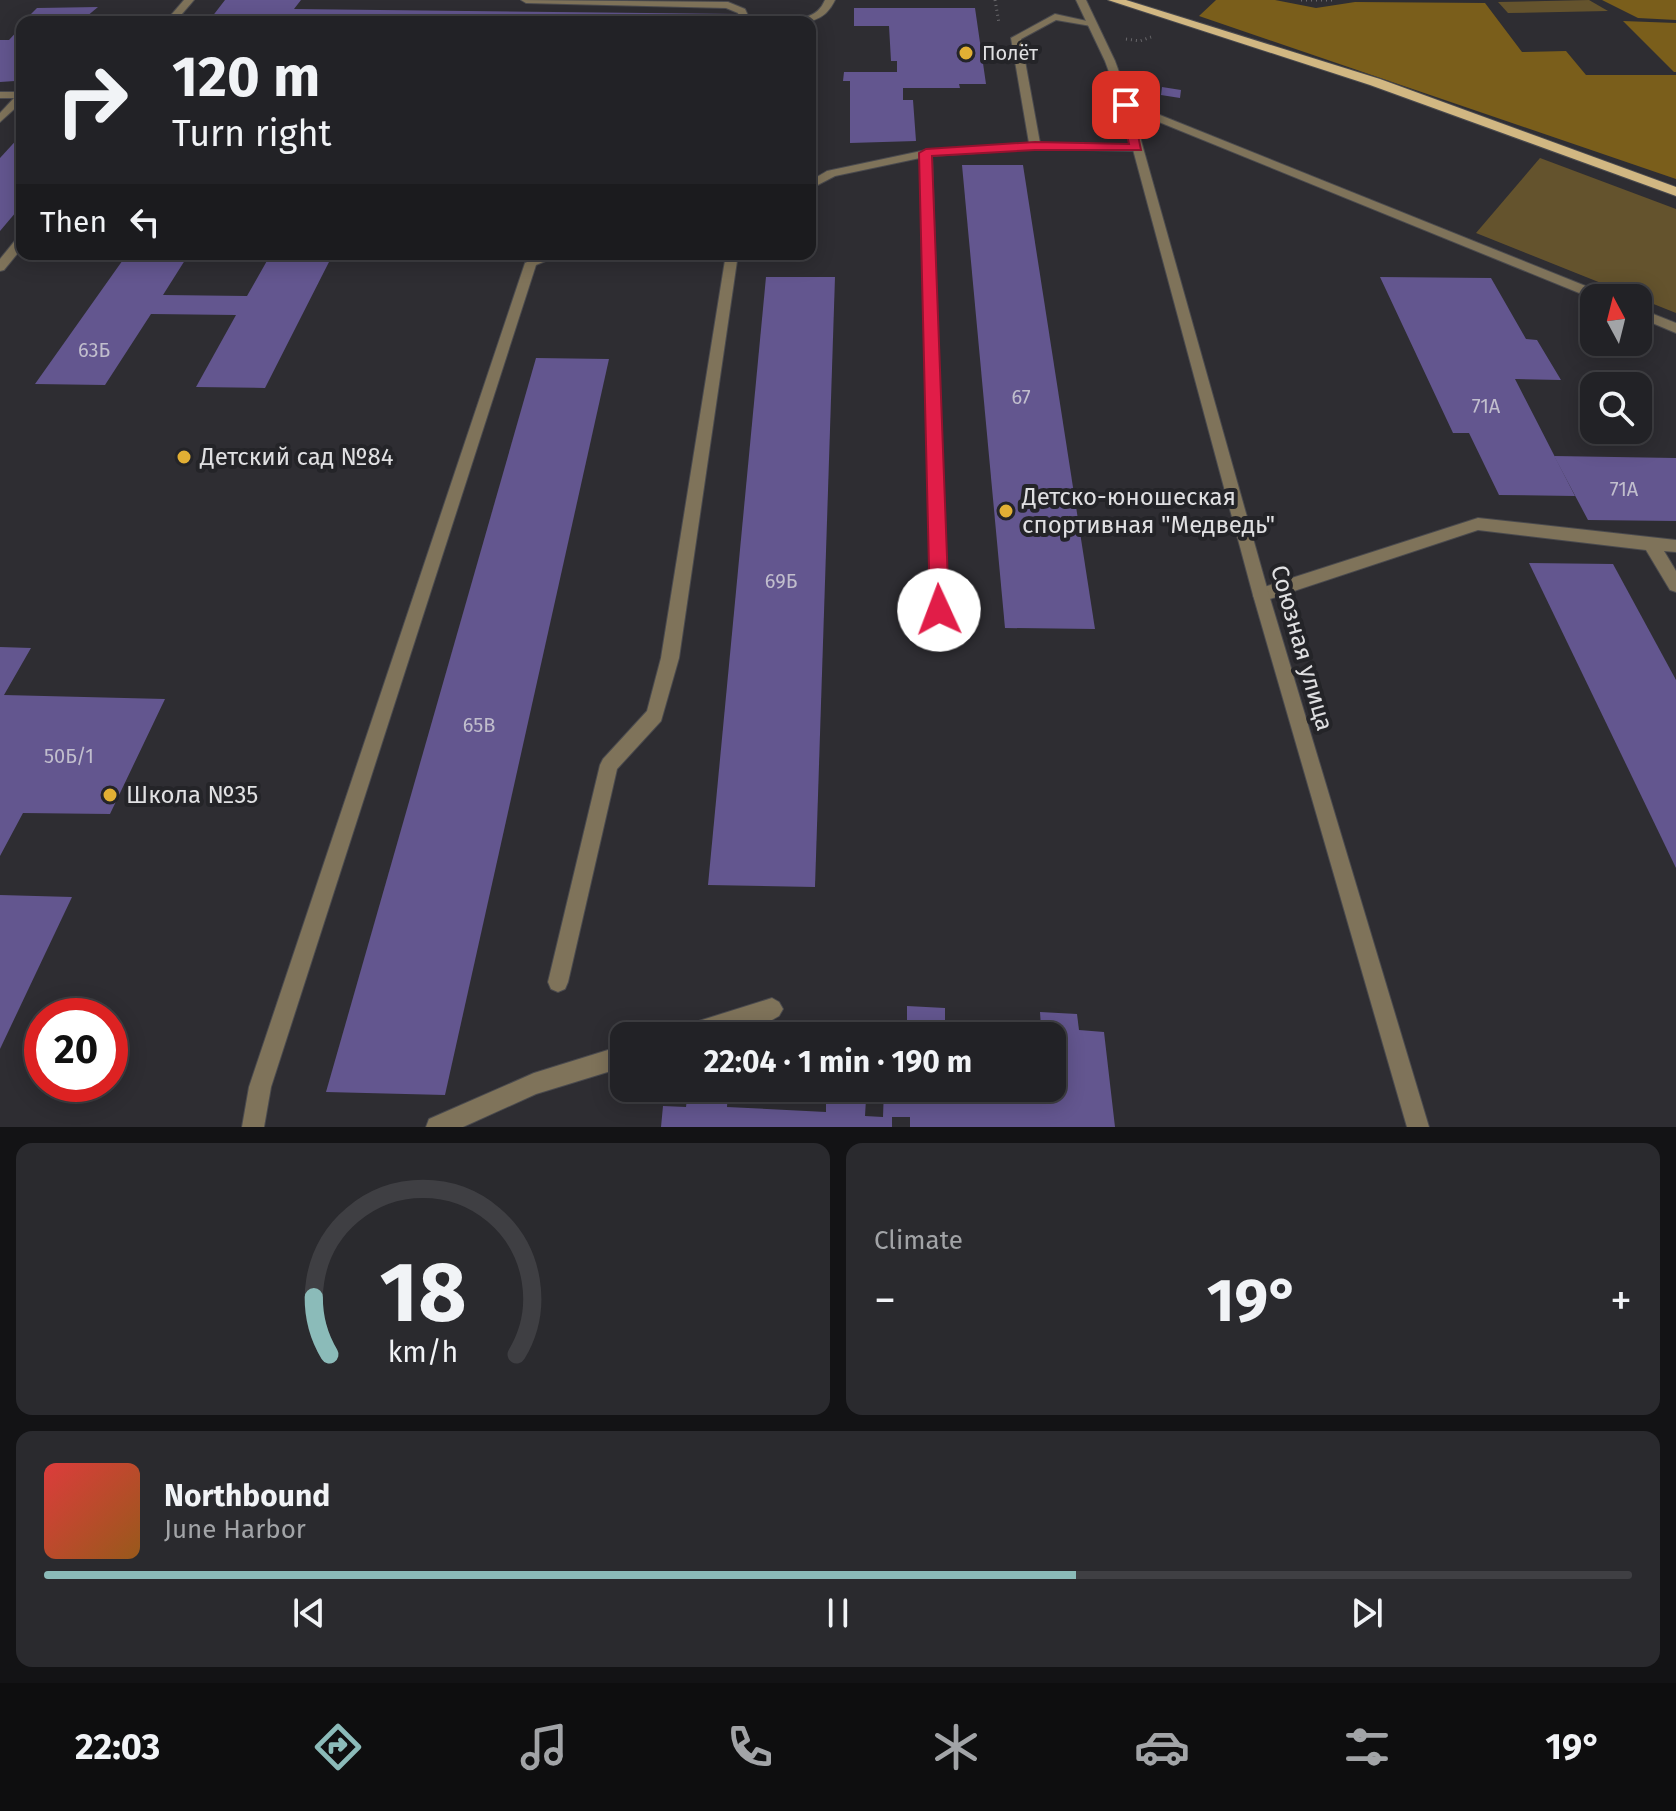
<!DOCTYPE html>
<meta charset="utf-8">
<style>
:root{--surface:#222226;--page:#2a2a2e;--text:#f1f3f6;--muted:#a2a4a7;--line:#3f3f43;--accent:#8bbbb9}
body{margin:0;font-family:"Fira Sans",sans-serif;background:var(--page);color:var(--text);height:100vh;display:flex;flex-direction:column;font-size:30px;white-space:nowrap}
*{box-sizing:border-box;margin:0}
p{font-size:26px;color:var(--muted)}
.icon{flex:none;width:44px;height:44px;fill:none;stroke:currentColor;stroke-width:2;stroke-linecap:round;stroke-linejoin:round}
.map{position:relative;height:1127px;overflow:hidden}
.details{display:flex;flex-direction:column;gap:16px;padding:16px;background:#131315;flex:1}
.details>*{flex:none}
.banner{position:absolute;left:16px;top:16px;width:800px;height:244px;border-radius:16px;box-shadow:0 4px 20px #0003,0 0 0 2px var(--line);background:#222226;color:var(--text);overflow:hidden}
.needle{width:52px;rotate:353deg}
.buttons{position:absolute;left:1580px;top:284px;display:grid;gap:16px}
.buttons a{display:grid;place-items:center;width:72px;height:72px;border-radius:16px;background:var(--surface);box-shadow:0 4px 20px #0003,0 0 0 2px var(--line);font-size:40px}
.speed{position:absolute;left:24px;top:998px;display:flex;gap:16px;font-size:40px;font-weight:700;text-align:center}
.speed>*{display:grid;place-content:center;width:104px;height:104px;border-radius:50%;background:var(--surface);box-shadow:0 4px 20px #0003,0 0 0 2px var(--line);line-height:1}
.speed .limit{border:12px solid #d22;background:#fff;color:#111}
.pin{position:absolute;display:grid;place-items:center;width:68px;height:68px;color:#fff;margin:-34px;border-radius:16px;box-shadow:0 4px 12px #0006}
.me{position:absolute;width:88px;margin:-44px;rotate:358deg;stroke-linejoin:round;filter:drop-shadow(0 0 6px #0008)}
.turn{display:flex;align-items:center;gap:28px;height:168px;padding:0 24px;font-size:36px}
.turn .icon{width:104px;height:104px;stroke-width:2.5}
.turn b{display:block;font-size:56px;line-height:68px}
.then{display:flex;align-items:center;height:76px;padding:0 24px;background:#0003;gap:16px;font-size:30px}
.big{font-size:60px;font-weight:700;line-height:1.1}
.details .widget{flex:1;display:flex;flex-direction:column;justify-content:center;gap:12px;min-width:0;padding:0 28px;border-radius:16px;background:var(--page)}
.details .dial{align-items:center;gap:0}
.dial svg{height:208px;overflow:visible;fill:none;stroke:var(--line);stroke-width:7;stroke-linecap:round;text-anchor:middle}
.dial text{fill:var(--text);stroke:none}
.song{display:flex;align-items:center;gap:24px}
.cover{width:96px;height:96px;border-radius:12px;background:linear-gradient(135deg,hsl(0 70% 55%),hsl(30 70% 35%))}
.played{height:8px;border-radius:4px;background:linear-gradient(90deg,var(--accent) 65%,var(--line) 65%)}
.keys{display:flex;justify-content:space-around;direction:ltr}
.heat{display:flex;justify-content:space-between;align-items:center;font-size:44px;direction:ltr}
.details .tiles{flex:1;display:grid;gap:16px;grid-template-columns:1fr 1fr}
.widget:last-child{grid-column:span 2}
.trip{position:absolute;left:610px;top:1022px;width:456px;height:80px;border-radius:16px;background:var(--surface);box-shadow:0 4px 20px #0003,0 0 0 2px var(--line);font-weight:700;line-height:80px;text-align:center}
.tabs{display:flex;height:128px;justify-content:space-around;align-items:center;background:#0e0e0f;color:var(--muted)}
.tabs .icon{width:56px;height:56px}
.tabs .on{color:var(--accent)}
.tabs b{font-size:36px;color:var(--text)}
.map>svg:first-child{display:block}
.green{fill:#64532d}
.forest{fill:#7a5e1b}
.building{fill:#63568f}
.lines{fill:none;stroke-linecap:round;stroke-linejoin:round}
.service-casing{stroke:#4a4a4e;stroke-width:2}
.tertiary-casing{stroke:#4a4a4e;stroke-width:2}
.primary-casing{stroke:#4a4a4e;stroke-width:2}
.path{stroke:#68676b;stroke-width:3;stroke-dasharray:1 4;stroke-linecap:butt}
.service{fill:#7f735a;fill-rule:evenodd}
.tertiary{fill:#7f735a;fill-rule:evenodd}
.primary{fill:#d1b782;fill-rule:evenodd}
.route{fill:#e11d48;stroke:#92132f;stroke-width:2}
.poi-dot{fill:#e2af34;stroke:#242428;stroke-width:3}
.labels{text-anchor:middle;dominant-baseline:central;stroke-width:8;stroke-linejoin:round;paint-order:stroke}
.far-poi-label{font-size:20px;fill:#e0e0e2;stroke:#242428;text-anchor:start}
.number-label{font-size:20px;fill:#c1becd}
.poi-label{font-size:24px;fill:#e0e0e2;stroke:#242428;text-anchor:start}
.street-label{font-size:24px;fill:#e0e0e2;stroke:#242428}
</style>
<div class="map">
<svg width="1676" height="1127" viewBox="0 0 1676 1127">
<rect width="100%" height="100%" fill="#2e2d32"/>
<g class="green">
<path d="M1589,0L1608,11L1508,13L1498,2Z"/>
<path d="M1540,158L1676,209V313L1476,233Z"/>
</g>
<g class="forest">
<path d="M1216,0H1275L1316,8L1355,2L1485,3L1522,52L1566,51L1586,75H1676V179L1199,16Z"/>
<path d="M1602,0H1676V20L1638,18Z"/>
<path d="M1623,21L1676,23V72H1674Z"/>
</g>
<g class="building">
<path d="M225,0H301L294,9L739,14L737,22H208Z"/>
<path d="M98,7L80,22H23L37,8Z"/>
<path d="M854,8H975L986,84H959L960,88H903V100H913L916,141L850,143V81H843L844,72H897V61H891L889,26H854Z"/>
<path d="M22,26V74L15,81L0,82V40H9Z"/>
<path d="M1162,87L1181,90L1180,98L1161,95Z"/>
<path d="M22,134V205L0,231V158Z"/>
<path d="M962,165H1023L1095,629L1005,628Z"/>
<path d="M125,257H187L163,295L247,296L268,259L330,260L265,388L196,387L236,315L151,314L105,385L35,384Z"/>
<path d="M766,277H835L815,887L708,885Z"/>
<path d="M1380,277L1491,278L1526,339L1537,340L1561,380L1515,379L1575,496L1499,495L1469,433H1453Z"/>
<path d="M536,358L609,359L445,1095L326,1092Z"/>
<path d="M1554,456L1676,458V521L1588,520Z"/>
<path d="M1529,563L1613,564L1676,680V868Z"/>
<path d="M0,647L31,648L4,695L165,699L110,814L23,813L0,856Z"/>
<path d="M0,895L72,897L0,1049Z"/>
<path d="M907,1006L945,1008V1022L1041,1027L1040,1012L1077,1014L1079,1030L1104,1032L1115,1127H910V1117H892V1127H661L663,1106L686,1107L688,1090L728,1092L727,1107L826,1112V1097L866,1099L865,1116L883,1117L884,1088H1052V1036H884L885,1021L907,1022Z"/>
</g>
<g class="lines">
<g class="service-casing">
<g id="service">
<path d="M184,0H194L175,22H165Z"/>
<path d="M521,0L728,2L745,9L751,22H741L738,13L726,8L526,3Z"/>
<path d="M825,0H835C822,28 798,22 771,22L776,19C796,19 816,21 825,0Z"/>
<path d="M1055,14L1096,23L1091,26L1056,20L1021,39L1040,143L1136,145L1142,148L1136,151L1035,149L932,156L947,610L945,615L939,617L933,615L931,610L920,158L835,176L810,189V181L827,171L926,150L1029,143L1011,38Z"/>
<path d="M0,92H22V102L0,122V113L14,98H0Z"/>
<path d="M1122,103H1130L1608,295L1609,298L1594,299L1122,107Z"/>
<path d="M22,236V248L4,270L0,271V259L18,237Z"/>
<path d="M544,254H562L536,265L271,1087L264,1127H242L249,1087L525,263Z"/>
<path d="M726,254H738L679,658L661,721L617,769L568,982L565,989L558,992L551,989L548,982L600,765L603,759L647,711L661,658Z"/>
<path d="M1638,308L1676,323V333L1638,317Z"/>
<path d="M1478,518L1676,540V552L1664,551L1676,571V592L1670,590L1646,550L1478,530L1261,602L1255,600L1253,595L1255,590L1261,588Z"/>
<path d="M772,998L779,1002L783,1009L779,1016L772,1020L720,1036H675L678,1028L686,1025Z"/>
<path d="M624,1045V1067L536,1094L463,1127H426L429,1119L534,1073Z"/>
</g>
</g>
<g class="tertiary-casing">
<path id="tertiary" d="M1076,0H1086L1115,61L1131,105L1269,595L1429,1127H1407L1253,595L1121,105L1105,61Z"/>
</g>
<g class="primary-casing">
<path id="primary" d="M1108,0H1126L1380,79L1676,187V196L1370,85Z"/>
</g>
<g class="path">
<path d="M995,0L999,23"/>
<path d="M1301,0H1334"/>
<path d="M1126,39L1140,41L1151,37"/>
</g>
<use href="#service" class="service"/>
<use href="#tertiary" class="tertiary"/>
<use href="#primary" class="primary"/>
</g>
<path class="route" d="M1126,101L1132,105L1141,150H1035L932,156L949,610L946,616H933L930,610L919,153L926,149L1035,142L1129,144L1120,105Z"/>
<g class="poi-dot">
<circle cx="966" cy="53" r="8"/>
<circle cx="184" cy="457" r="8"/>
<circle cx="1006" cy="511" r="8"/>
<circle cx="110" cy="795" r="8"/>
</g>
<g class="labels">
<g class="far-poi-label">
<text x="982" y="53">Полёт</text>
</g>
<g class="number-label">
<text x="94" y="350">63Б</text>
<text x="1021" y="397">67</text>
<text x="1486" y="406">71А</text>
<text x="1624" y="489">71А</text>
<text x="781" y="581">69Б</text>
<text x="479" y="725">65В</text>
<text x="69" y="756">50Б/1</text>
</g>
<g class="poi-label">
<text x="200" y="457">Детский сад №84</text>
<text x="1022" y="497">Детско-юношеская<tspan x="1022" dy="28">спортивная "Медведь"</tspan></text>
<text x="126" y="795">Школа №35</text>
</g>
<g class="street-label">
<text transform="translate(1302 648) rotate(74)">Союзная улица</text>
</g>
</g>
</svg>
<div class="buttons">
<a><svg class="needle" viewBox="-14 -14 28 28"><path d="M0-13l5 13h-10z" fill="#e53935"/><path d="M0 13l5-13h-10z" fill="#a2a4a7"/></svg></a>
<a><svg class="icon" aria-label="search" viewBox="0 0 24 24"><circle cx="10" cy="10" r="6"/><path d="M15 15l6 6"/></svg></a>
</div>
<div class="speed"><div class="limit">20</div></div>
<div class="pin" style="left:1126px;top:105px;background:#d93025"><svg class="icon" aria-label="arrive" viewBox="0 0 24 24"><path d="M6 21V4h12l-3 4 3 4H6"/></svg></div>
<svg class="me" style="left:939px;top:610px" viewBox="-20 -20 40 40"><circle r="19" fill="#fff"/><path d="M0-13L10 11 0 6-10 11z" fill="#e11d48"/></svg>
<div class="trip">22:04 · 1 min · 190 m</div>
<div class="banner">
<div class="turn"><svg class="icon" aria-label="right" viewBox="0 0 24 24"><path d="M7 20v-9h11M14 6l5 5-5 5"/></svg><div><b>120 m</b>Turn right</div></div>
<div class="then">Then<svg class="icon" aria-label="left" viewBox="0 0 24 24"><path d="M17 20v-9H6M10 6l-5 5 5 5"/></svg></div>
</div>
</div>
<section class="details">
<div class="tiles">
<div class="widget dial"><svg viewBox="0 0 100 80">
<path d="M14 69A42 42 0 1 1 86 69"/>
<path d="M14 69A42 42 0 0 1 8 47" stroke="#8bbbb9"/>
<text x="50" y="56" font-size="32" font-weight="700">18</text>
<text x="50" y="72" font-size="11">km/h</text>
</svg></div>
<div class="widget"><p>Climate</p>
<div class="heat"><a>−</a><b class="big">19°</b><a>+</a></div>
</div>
<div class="widget">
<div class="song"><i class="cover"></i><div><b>Northbound</b><p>June Harbor</p></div></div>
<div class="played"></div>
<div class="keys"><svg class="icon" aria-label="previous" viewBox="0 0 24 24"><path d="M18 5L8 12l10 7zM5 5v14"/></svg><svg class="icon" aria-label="pause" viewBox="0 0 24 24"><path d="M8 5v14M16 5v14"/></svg><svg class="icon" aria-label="next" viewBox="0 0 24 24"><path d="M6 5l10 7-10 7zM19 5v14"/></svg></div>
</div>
</div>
</section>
<nav class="tabs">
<b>22:03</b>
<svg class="icon on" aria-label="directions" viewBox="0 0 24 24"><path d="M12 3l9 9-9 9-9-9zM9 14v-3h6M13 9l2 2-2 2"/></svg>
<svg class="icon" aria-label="music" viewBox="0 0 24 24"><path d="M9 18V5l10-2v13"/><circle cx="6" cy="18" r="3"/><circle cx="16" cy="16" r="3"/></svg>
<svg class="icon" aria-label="phone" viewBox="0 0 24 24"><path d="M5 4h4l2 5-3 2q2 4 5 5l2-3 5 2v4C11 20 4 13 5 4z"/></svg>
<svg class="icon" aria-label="climate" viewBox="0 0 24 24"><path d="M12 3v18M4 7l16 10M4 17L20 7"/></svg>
<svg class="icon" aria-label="car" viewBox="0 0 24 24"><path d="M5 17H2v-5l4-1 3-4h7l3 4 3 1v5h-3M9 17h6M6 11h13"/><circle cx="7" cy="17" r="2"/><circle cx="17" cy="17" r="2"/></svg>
<svg class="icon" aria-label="filters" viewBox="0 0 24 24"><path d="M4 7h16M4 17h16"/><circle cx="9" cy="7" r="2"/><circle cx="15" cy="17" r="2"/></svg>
<b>19°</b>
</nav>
